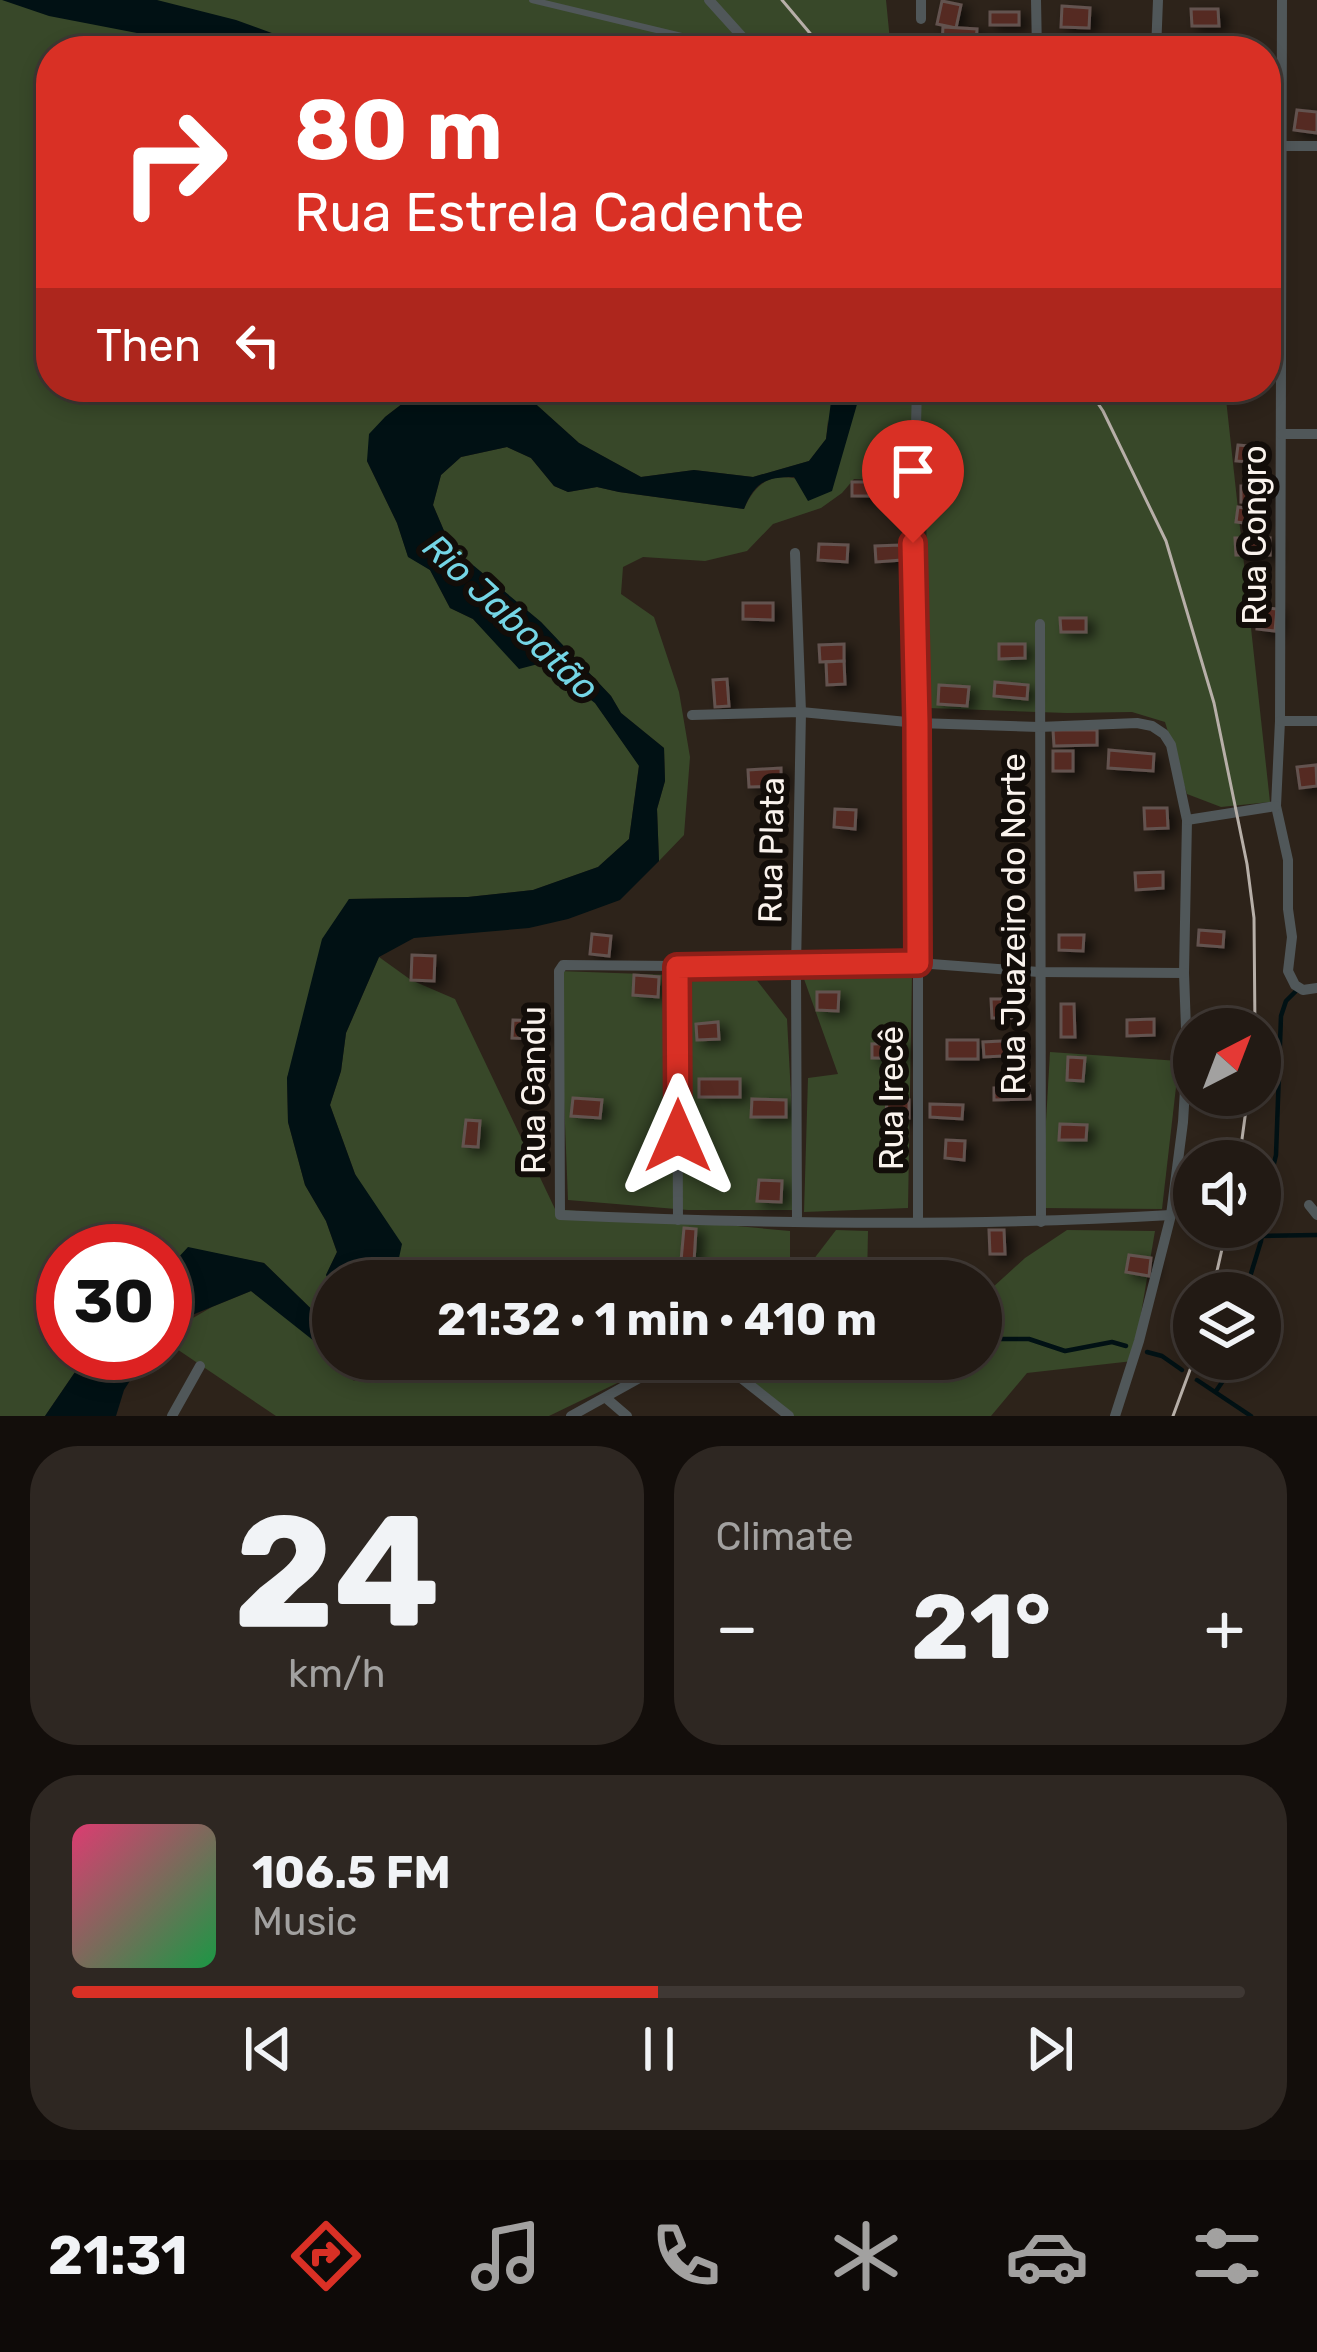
<!DOCTYPE html>
<meta charset="utf-8">
<style>
:root{--surface:#221a14;--page:#2e2722;--text:#f1f3f6;--muted:#a2a1a0;--line:#3f3834;--accent:#d93025}
body{margin:0;font-family:Rubik,sans-serif;background:var(--page);color:var(--text);height:100vh;display:flex;flex-direction:column;font-size:45px;white-space:nowrap}
*{box-sizing:border-box;margin:0}
p{font-size:39px;color:var(--muted)}
.icon{flex:none;width:66px;height:66px;fill:none;stroke:currentColor;stroke-width:2;stroke-linecap:round;stroke-linejoin:round}
.map{position:relative;height:1416px;overflow:hidden}
.side{display:flex;flex-direction:column;gap:30px;padding:30px;background:#130e0b;flex:1}
.side>*{flex:none}
.hud{position:absolute;left:36px;top:36px;width:1245px;height:366px;border-radius:48px;box-shadow:0 6px 18px #0003,0 0 0 3px var(--line);background:#d93025;color:#fff;overflow:hidden}
.needle{width:78px;rotate:42deg}
.controls{position:absolute;left:1173px;top:1008px;display:grid;gap:24px}
.controls a{display:grid;place-items:center;width:108px;height:108px;border-radius:50%;background:var(--surface);box-shadow:0 6px 18px #0003,0 0 0 3px var(--line);font-size:60px}
.speed{position:absolute;left:36px;top:1224px;display:flex;gap:24px;font-size:60px;font-weight:700;text-align:center}
.speed>*{display:grid;place-content:center;width:156px;height:156px;border-radius:50%;background:var(--surface);box-shadow:0 6px 18px #0003,0 0 0 3px var(--line);line-height:1}
.speed .limit{border:18px solid #d22;background:#fff;color:#111}
.pin{position:absolute;display:grid;place-items:center;width:102px;height:102px;color:#fff;margin:-123px -51px;border-radius:50% 50% 50% 0;rotate:-45deg;box-shadow:0 0 12px #0007}
.pin .icon{rotate:45deg}
.me{position:absolute;width:132px;margin:-66px;rotate:0deg;stroke-linejoin:round;filter:drop-shadow(0 0 9px #0008)}
.turn{display:flex;align-items:center;gap:42px;height:252px;padding:0 60px;font-size:54px}
.turn .icon{width:156px;height:156px;stroke-width:2.5}
.turn b{display:block;font-size:84px;line-height:102px}
.then{display:flex;align-items:center;height:114px;padding:0 60px;background:#0003;gap:24px;font-size:45px}
.big{font-size:90px;font-weight:700;line-height:1.1}
.side .widget{flex:1;display:flex;flex-direction:column;justify-content:center;gap:18px;min-width:0;padding:0 42px;border-radius:48px;background:var(--page)}
.side .dial{align-items:center;gap:0}
.dial b{font-size:156px;line-height:1}
.song{display:flex;align-items:center;gap:36px}
.cover{width:144px;height:144px;border-radius:18px;background:linear-gradient(135deg,hsl(340 70% 55%),hsl(140 70% 35%))}
.played{height:12px;border-radius:6px;background:linear-gradient(90deg,var(--accent) 50%,var(--line) 50%)}
.keys{display:flex;justify-content:space-around;direction:ltr}
.heat{display:flex;justify-content:space-between;align-items:center;font-size:66px;direction:ltr}
.side .tiles{flex:1;display:grid;gap:30px;grid-template-columns:1fr 1fr}
.widget:last-child{grid-column:span 2}
.trip{position:absolute;left:312px;top:1260px;width:690px;height:120px;border-radius:60px;background:var(--surface);box-shadow:0 6px 18px #0003,0 0 0 3px var(--line);font-weight:700;line-height:120px;text-align:center}
.menu{display:flex;height:192px;justify-content:space-around;align-items:center;background:#0e0a08;color:var(--muted)}
.menu .icon{width:84px;height:84px}
.menu .current{color:var(--accent)}
.menu b{font-size:54px;color:var(--text)}
.map>svg:first-child{display:block}
.green{fill:#384829}
.water{fill:#011114}
.lines{fill:none;stroke-linecap:round;stroke-linejoin:round}
.stream{stroke:#011114;stroke-width:4.5}
.building{fill:#552b22;stroke:#645350;stroke-width:3;filter:url(#shadow)}
.lane{stroke:#505759;stroke-width:6}
.street{stroke:#505759;stroke-width:10}
.tram{stroke:#b7afa8;stroke-width:3}
.route-casing{stroke:#8d1f18;stroke-width:30}
.route{stroke:#d93025;stroke-width:21}
.labels{text-anchor:middle;dominant-baseline:central;stroke-width:12;stroke-linejoin:round;paint-order:stroke}
.street-label{font-size:33px;fill:#faf3ed;stroke:#120d09}
.water-label{font-size:36px;font-style:italic;fill:#74d5e5;stroke:#120d09}
</style>
<div class="map">
<svg width="1317" height="1416" viewBox="0 0 1317 1416">
<defs>
<filter id="shadow"><feDropShadow dx="7" dy="4.5" stdDeviation="6" flood-color="#0009"/></filter>
</defs>
<rect width="100%" height="100%" fill="#2d231a"/>
<g class="green">
<path d="M0,0H886L891,51H51V387H424L385,417L367,461L397,523L408,556L430,570L450,608L473,619L494,641L542,663L576,687L595,703L639,765L629,839L598,867L533,890L468,897L349,899L287,1078L288,1122L305,1185L326,1221L337,1252L326,1275L333,1285V1330L264,1263L188,1248L165,1272V1251H63V1353H88L45,1416H0Z"/>
<path d="M508,387H1141L1142,391L1226,399L1270,802L1221,807L1187,794L1165,722L1132,712L1067,713L928,708L926,482L854,479L842,493L821,508L773,524L747,551L705,561L643,557L623,567L621,594L654,617L679,692L690,757L684,835L659,861L657,809L665,781L664,748L621,713L611,696L541,622L462,556L445,533L433,505L441,475L461,457L507,447L531,458L554,486L568,492L597,487L619,492L744,509C764,463 794,477 832,490L828,420L826,439L809,461L753,477L694,470L641,477L579,443L529,398Z"/>
<path d="M379,957L411,980L455,999L555,1209L790,1231V1281H394L330,1105L341,1071L346,1033Z"/>
<path d="M559,971L755,978L787,1019L797,1210H688L568,1200Z"/>
<path d="M912,974L908,1208L804,1212L808,1078L838,1074L804,979Z"/>
<path d="M1050,1052L1179,1061L1162,1209L1041,1208Z"/>
<path d="M836,1230L868,1231L867,1281H797Z"/>
<path d="M1067,1230L1155,1231L1133,1361L1027,1373L991,1416H789L726,1366L732,1359H981V1298L1025,1258Z"/>
<path d="M251,1291L326,1348L354,1381L376,1359H667L549,1416H276L165,1341V1334L212,1307Z"/>
</g>
<g class="water">
<path d="M2,0H157L236,20L280,36L334,48L439,43L483,51H230L49,16Z"/>
<path d="M424,387H508L529,398L579,443L641,477L694,470L753,477L809,461L826,439L833,387H862L832,491L808,501L794,477C766,477 755,482 744,509L619,492L597,487L568,492L554,486L531,458L507,447L461,457L441,475L433,505L445,533L462,556L541,622L611,696L621,713L664,748L665,781L657,809L659,861L620,900L568,919L529,928L414,938L379,957L346,1033L341,1071L330,1105L355,1174L402,1244L394,1281H333L332,1285L326,1275L337,1252L326,1221L305,1185L288,1122L287,1078L322,939L349,899L468,897L533,890L598,867L629,839L639,766L595,703L542,663L519,669L473,619L450,608L430,570L408,557L397,523L367,461L369,434L385,417Z"/>
<path d="M188,1247L264,1263L333,1330V1356L251,1291L165,1326V1272Z"/>
<path d="M88,1353H148L124,1390L116,1416H45Z"/>
</g>
<g class="lines">
<g class="stream">
<path d="M1263,1236L1317,1235"/>
<path d="M1245,1293L1261,1241L1269,1184L1276,1155L1281,1016L1286,1001L1296,991"/>
<path d="M981,1339H1029L1065,1351L1112,1342L1126,1346"/>
<path d="M1147,1352L1162,1356L1182,1370"/>
<path d="M355,1359L367,1370L401,1368L413,1359"/>
<path d="M1197,1380L1251,1416"/>
<path d="M1216,1391L1227,1375L1231,1359"/>
</g>
</g>
<g class="building">
<path d="M942,1L961,5L956,28L937,24Z"/>
<path d="M1062,6L1090,8L1089,28L1061,27Z"/>
<path d="M1191,9H1218L1219,26H1192Z"/>
<rect x="990" y="12" width="29" height="13"/>
<path d="M943,27L977,29L976,45L942,44Z"/>
<path d="M1297,110L1317,112V133L1294,130Z"/>
<path d="M1238,445L1261,447L1260,463L1236,461Z"/>
<rect x="852" y="482" width="27" height="14"/>
<path d="M1241,486H1266V503L1241,502Z"/>
<path d="M1238,507L1264,511L1262,525L1236,522Z"/>
<path d="M1235,538H1270V555H1236Z"/>
<path d="M819,544L848,545L847,562L818,560Z"/>
<path d="M901,545L902,560L876,562L875,546Z"/>
<path d="M743,603H773V620L743,619Z"/>
<path d="M1259,607L1277,609L1275,631L1257,629Z"/>
<path d="M1060,618H1086V632H1061Z"/>
<path d="M844,644V661L820,662L819,645Z"/>
<path d="M999,644H1025V658L999,659Z"/>
<path d="M844,661L845,684L827,685L826,662Z"/>
<path d="M727,679L729,706L715,707L713,680Z"/>
<path d="M995,682L1028,685L1027,699L994,696Z"/>
<path d="M939,685L969,687L967,706L938,704Z"/>
<path d="M1053,730H1097V745L1054,746Z"/>
<path d="M1109,750L1154,754L1153,771L1108,768Z"/>
<rect x="1053" y="751" width="20" height="20"/>
<path d="M1316,765L1317,786L1300,788L1297,767Z"/>
<path d="M781,768V786L749,787L748,770Z"/>
<path d="M1144,808H1167L1168,828L1145,829Z"/>
<path d="M835,809L856,810L855,829L834,827Z"/>
<path d="M1163,872V888L1136,890L1135,873Z"/>
<path d="M1199,930L1224,932L1223,947L1198,945Z"/>
<path d="M592,934L611,936L609,956L590,954Z"/>
<path d="M1059,935H1084L1083,951L1059,950Z"/>
<path d="M412,955L435,956L434,981L411,980Z"/>
<path d="M634,975L659,977L658,997L633,995Z"/>
<path d="M817,992H839L838,1011L817,1010Z"/>
<path d="M991,999H1023V1018H992Z"/>
<path d="M1061,1004H1074L1075,1037H1061Z"/>
<path d="M1154,1019V1035L1127,1036V1020Z"/>
<path d="M513,1020L545,1021V1039L512,1038Z"/>
<path d="M718,1022L719,1039L697,1040L696,1024Z"/>
<rect x="947" y="1040" width="31" height="19"/>
<path d="M1021,1040L1022,1055L984,1057L983,1042Z"/>
<path d="M903,1043V1058H872V1044Z"/>
<path d="M1068,1057L1085,1058L1083,1081L1067,1080Z"/>
<rect x="699" y="1079" width="41" height="18"/>
<path d="M1029,1087L1030,1099L994,1100V1088Z"/>
<path d="M573,1098L602,1100L600,1118L571,1116Z"/>
<path d="M752,1099L786,1100V1117H751Z"/>
<path d="M887,1100H909V1118H886Z"/>
<path d="M930,1104L963,1105L962,1119L930,1117Z"/>
<path d="M466,1120L480,1121L478,1147L463,1146Z"/>
<path d="M1060,1124L1087,1125L1086,1140H1059Z"/>
<path d="M946,1140L965,1141L964,1160L945,1158Z"/>
<path d="M759,1180L782,1181L781,1202L757,1201Z"/>
<path d="M684,1228L696,1229L694,1262L681,1261Z"/>
<path d="M989,1230H1004L1005,1254H990Z"/>
<path d="M1129,1255L1151,1258L1149,1276L1126,1272Z"/>
</g>
<g class="lines">
<path class="lane" d="M532,0L744,51"/>
<g class="street">
<path d="M709,0L755,51"/>
<path d="M921,0V19"/>
<path d="M1036,0L1037,51"/>
<path d="M1282,0L1280,721L1276,806L1288,860V909L1292,937L1288,971L1295,985L1303,990L1317,988"/>
<path d="M1156,51L1158,0"/>
<path d="M1266,146H1317"/>
<path d="M917,387L913,543L918,723V1221"/>
<path d="M1281,434H1317"/>
<path d="M795,553L801,712L796,967L797,1220"/>
<path d="M1040,624L1041,1222"/>
<path d="M692,715L801,712L918,723L1039,727L1137,723L1152,726L1164,734L1171,745L1187,820L1184,973L1187,1057L1183,1122L1171,1215L1139,1341L1115,1416"/>
<path d="M1280,721H1317"/>
<path d="M1187,820L1276,806"/>
<path d="M677,967L678,1220"/>
<path d="M1309,1205L1317,1215"/>
<path d="M1171,1215C968,1227 763,1224 560,1215L559,971L563,965L796,967L918,963L1039,972L1184,973"/>
<path d="M708,1359L716,1360L726,1366L789,1416"/>
<path d="M606,1398L627,1416"/>
<path d="M172,1416L200,1366"/>
<path d="M571,1416L654,1370L689,1359"/>
</g>
<g class="tram">
<path d="M782,0L825,51"/>
<path d="M1087,387L1103,411L1166,541L1214,703L1247,864L1254,918L1255,1029"/>
<path d="M1239,1161L1248,1095"/>
<path d="M1212,1293L1227,1227"/>
<path d="M1173,1416L1194,1359"/>
</g>
</g>
<g class="lines">
<g class="route-casing">
<path id="route" d="M678,1136L677,967L918,963L917,723L913,543"/>
</g>
<use href="#route" class="route"/>
</g>
<g class="labels">
<g class="street-label">
<text transform="translate(1254 535) rotate(-90)">Rua Congro</text>
<text transform="translate(771 850) rotate(-89)">Rua Plata</text>
<text transform="translate(1013 924) rotate(-90)">Rua Juazeiro do Norte</text>
<text transform="translate(533 1090) rotate(-90)">Rua Gandu</text>
<text transform="translate(891 1098) rotate(-90)">Rua Irecê</text>
</g>
<g class="water-label">
<text transform="translate(511 617) rotate(43)">Rio Jaboatão</text>
</g>
</g>
</svg>
<div class="controls">
<a><svg class="needle" viewBox="-14 -14 28 28"><path d="M0-13l5 13h-10z" fill="#e53935"/><path d="M0 13l5-13h-10z" fill="#a2a1a0"/></svg></a>
<a><svg class="icon" aria-label="sound" viewBox="0 0 24 24"><path d="M4 9h4l5-4v14l-5-4H4zM17 9q2 3 0 6"/></svg></a>
<a><svg class="icon" aria-label="layers" viewBox="0 0 24 24"><path d="M12 4l9 5-9 5-9-5zM3 14l9 5 9-5"/></svg></a>
</div>
<div class="speed"><div class="limit">30</div></div>
<div class="pin" style="left:913px;top:543px;background:#d93025"><svg class="icon" aria-label="arrive" viewBox="0 0 24 24"><path d="M6 21V4h12l-3 4 3 4H6"/></svg></div>
<svg class="me" style="left:678px;top:1136px" viewBox="-20 -20 40 40"><path d="M0-17L14 15 0 8-14 15z" fill="#d93025" stroke="#fff" stroke-width="4"/></svg>
<div class="trip">21:32 · 1 min · 410 m</div>
<div class="hud">
<div class="turn"><svg class="icon" aria-label="right" viewBox="0 0 24 24"><path d="M7 20v-9h11M14 6l5 5-5 5"/></svg><div><b>80 m</b>Rua Estrela Cadente</div></div>
<div class="then">Then<svg class="icon" aria-label="left" viewBox="0 0 24 24"><path d="M17 20v-9H6M10 6l-5 5 5 5"/></svg></div>
</div>
</div>
<section class="side">
<div class="tiles">
<div class="widget dial"><b>24</b><p>km/h</p></div>
<div class="widget"><p>Climate</p>
<div class="heat"><a>−</a><b class="big">21°</b><a>+</a></div>
</div>
<div class="widget">
<div class="song"><i class="cover"></i><div><b>106.5 FM</b><p>Music</p></div></div>
<div class="played"></div>
<div class="keys"><svg class="icon" aria-label="previous" viewBox="0 0 24 24"><path d="M18 5L8 12l10 7zM5 5v14"/></svg><svg class="icon" aria-label="pause" viewBox="0 0 24 24"><path d="M8 5v14M16 5v14"/></svg><svg class="icon" aria-label="next" viewBox="0 0 24 24"><path d="M6 5l10 7-10 7zM19 5v14"/></svg></div>
</div>
</div>
</section>
<nav class="menu">
<b>21:31</b>
<svg class="icon current" aria-label="directions" viewBox="0 0 24 24"><path d="M12 3l9 9-9 9-9-9zM9 14v-3h6M13 9l2 2-2 2"/></svg>
<svg class="icon" aria-label="music" viewBox="0 0 24 24"><path d="M9 18V5l10-2v13"/><circle cx="6" cy="18" r="3"/><circle cx="16" cy="16" r="3"/></svg>
<svg class="icon" aria-label="phone" viewBox="0 0 24 24"><path d="M5 4h4l2 5-3 2q2 4 5 5l2-3 5 2v4C11 20 4 13 5 4z"/></svg>
<svg class="icon" aria-label="climate" viewBox="0 0 24 24"><path d="M12 3v18M4 7l16 10M4 17L20 7"/></svg>
<svg class="icon" aria-label="car" viewBox="0 0 24 24"><path d="M5 17H2v-5l4-1 3-4h7l3 4 3 1v5h-3M9 17h6M6 11h13"/><circle cx="7" cy="17" r="2"/><circle cx="17" cy="17" r="2"/></svg>
<svg class="icon" aria-label="filters" viewBox="0 0 24 24"><path d="M4 7h16M4 17h16"/><circle cx="9" cy="7" r="2"/><circle cx="15" cy="17" r="2"/></svg>
</nav>
